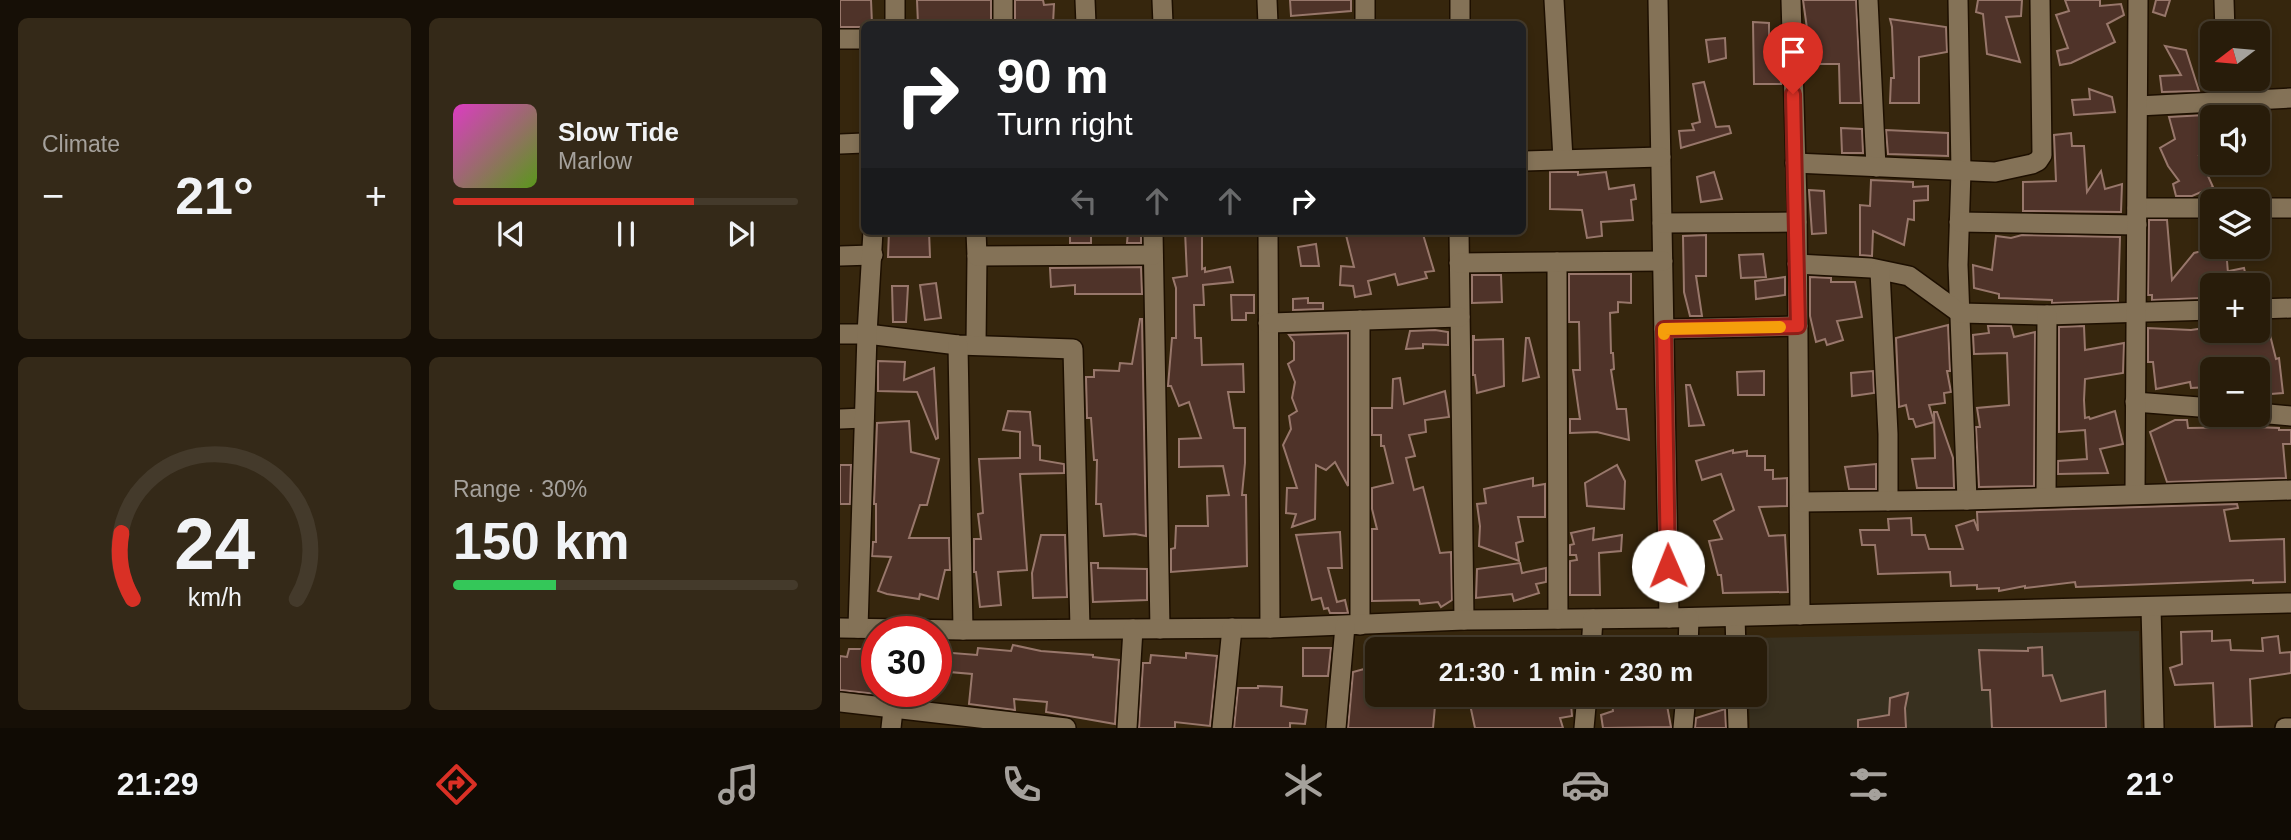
<!DOCTYPE html>
<meta charset="utf-8">
<style>
:root{--surface:#281c0a;--page:#342918;--text:#f1f3f6;--muted:#a5a19c;--line:#443a2b;--accent:#d93025}
body{margin:0;font-family:Helvetica,sans-serif;background:var(--page);color:var(--text);height:100vh;display:flex;flex-direction:column;font-size:26px;white-space:nowrap}
*{box-sizing:border-box;margin:0}
p{font-size:23px;color:var(--muted)}
.icon{flex:none;width:38px;height:38px;fill:none;stroke:currentColor;stroke-width:2;stroke-linecap:round;stroke-linejoin:round}
.map{position:relative;flex:1;overflow:hidden}
.panel{display:flex;flex-direction:column;gap:18px;padding:18px;background:#160f06;width:840px}
.panel>*{flex:none}
.hud{position:absolute;left:21px;top:21px;width:665px;height:214px;border-radius:10px;box-shadow:0 4px 10px #0003,0 0 0 2px var(--line);background:#202124;color:#fff;overflow:hidden}
.needle{width:46px;rotate:254deg}
.tools{position:absolute;left:1360px;top:21px;display:grid;gap:14px}
.tools a{display:grid;place-items:center;width:70px;height:70px;border-radius:10px;background:var(--surface);box-shadow:0 4px 10px #0003,0 0 0 2px var(--line);font-size:35px}
.speed{position:absolute;left:21px;top:616px;display:flex;gap:14px;font-size:35px;font-weight:700;text-align:center}
.speed>*{display:grid;place-content:center;width:91px;height:91px;border-radius:50%;background:var(--surface);box-shadow:0 4px 10px #0003,0 0 0 2px var(--line);line-height:1}
.speed .limit{border:10px solid #d22;background:#fff;color:#111}
.pin{position:absolute;display:grid;place-items:center;width:60px;height:60px;color:#fff;margin:-72px -30px;border-radius:50% 50% 50% 0;rotate:-45deg;box-shadow:0 0 7px #0007}
.pin .icon{rotate:45deg}
.me{position:absolute;width:77px;margin:-38px;rotate:359deg;stroke-linejoin:round;filter:drop-shadow(0 0 5px #0008)}
.turn{display:flex;align-items:center;gap:24px;height:147px;padding:0 21px;font-size:32px}
.turn .icon{width:91px;height:91px;stroke-width:2.5}
.turn b{display:block;font-size:49px;line-height:60px}
.lanes{display:flex;align-items:center;height:66px;padding:0 21px;background:#0003;justify-content:center;gap:35px;direction:ltr}
.lanes .off{opacity:.35}
.big{font-size:52px;font-weight:600;line-height:1.1}
.panel .tile{flex:1;display:flex;flex-direction:column;justify-content:center;gap:10px;min-width:0;padding:0 24px;border-radius:10px;background:var(--page)}
.panel .dial{align-items:center;gap:0}
.dial svg{height:182px;overflow:visible;fill:none;stroke:var(--line);stroke-width:7;stroke-linecap:round;text-anchor:middle}
.dial text{fill:var(--text);stroke:none}
.song{display:flex;align-items:center;gap:21px}
.cover{width:84px;height:84px;border-radius:10px;background:linear-gradient(135deg,hsl(310 70% 55%),hsl(90 70% 35%))}
.played{height:7px;border-radius:4px;background:linear-gradient(90deg,var(--accent) 70%,var(--line) 70%)}
.keys{display:flex;justify-content:space-around;direction:ltr}
.heat{display:flex;justify-content:space-between;align-items:center;font-size:38px;direction:ltr}
.charge{height:10px;border-radius:5px;background:linear-gradient(90deg,#34c759 30%,var(--line) 0)}
.panel .tiles{flex:1;display:grid;gap:18px;grid-template-columns:repeat(2,1fr)}
.trip{position:absolute;left:525px;top:637px;width:402px;height:70px;border-radius:10px;background:var(--surface);box-shadow:0 4px 10px #0003,0 0 0 2px var(--line);font-weight:600;line-height:70px;text-align:center}
.dock{display:flex;height:112px;justify-content:space-around;align-items:center;background:#100b04;color:var(--muted)}
.dock .icon{width:49px;height:49px}
.dock .selected{color:var(--accent)}
.dock b{font-size:32px;color:var(--text)}
main{display:flex;flex:1;min-height:0}
.map>svg:first-child{display:block}
.education{fill:#38301f}
.building{fill:#4f3329;stroke:#98776b;stroke-width:2}
.lines{fill:none;stroke-linecap:round;stroke-linejoin:round}
.street-casing{stroke:#1d0f00;stroke-width:22}
.street{stroke:#847257;stroke-width:19}
.route-casing{stroke:#8d1f18;stroke-width:18}
.route{stroke:#d93025;stroke-width:12}
.slow{stroke:#f59e0b;stroke-width:12}
</style>
<main>
<section class="panel">
<div class="tiles">
<div class="tile"><p>Climate</p>
<div class="heat"><a>−</a><b class="big">21°</b><a>+</a></div>
</div>
<div class="tile">
<div class="song"><i class="cover"></i><div><b>Slow Tide</b><p>Marlow</p></div></div>
<div class="played"></div>
<div class="keys"><svg class="icon" aria-label="previous" viewBox="0 0 24 24"><path d="M18 5L8 12l10 7zM5 5v14"/></svg><svg class="icon" aria-label="pause" viewBox="0 0 24 24"><path d="M8 5v14M16 5v14"/></svg><svg class="icon" aria-label="next" viewBox="0 0 24 24"><path d="M6 5l10 7-10 7zM19 5v14"/></svg></div>
</div>
<div class="tile dial"><svg viewBox="0 0 100 80">
<path d="M14 69A42 42 0 1 1 86 69"/>
<path d="M14 69A42 42 0 0 1 9 40" stroke="#d93025"/>
<text x="50" y="56" font-size="32" font-weight="700">24</text>
<text x="50" y="72" font-size="11">km/h</text>
</svg></div>
<div class="tile"><p>Range · 30%</p><b class="big">150 km</b><div class="charge"></div></div>
</div>
</section>
<div class="map">
<svg width="1451" height="728" viewBox="0 0 1451 728">
<rect width="100%" height="100%" fill="#36260d"/>
<path class="education" d="M1299,631L1301,728H910L909,695H915V649H907L906,638Z"/>
<g class="building">
<path d="M0,0H31L32,24H24V27H0Z"/>
<path d="M77,0H151V24H78Z"/>
<path d="M175,0H203L204,5L214,4L213,24H175Z"/>
<path d="M450,0H511V11L451,16Z"/>
<path d="M963,0H1016L1021,103H1000L999,64H972Z"/>
<path d="M1138,0H1182L1181,16L1166,17L1180,62L1147,54L1143,14L1136,12Z"/>
<path d="M1225,0H1260V6L1281,4L1284,15L1267,24L1275,42L1231,63L1220,65L1217,51L1228,48L1216,15L1229,11Z"/>
<path d="M1316,0H1330L1325,16L1313,12Z"/>
<path d="M1050,19L1106,27L1107,52L1079,57V103H1050L1051,78H1054L1052,27Z"/>
<path d="M913,22L929,23V54H940L941,84H914Z"/>
<path d="M885,38L886,58L869,62L866,40Z"/>
<path d="M1325,46L1346,50L1359,91L1322,92L1320,76L1341,75Z"/>
<path d="M864,82L876,127L889,126L891,133L841,148L839,131L854,130L852,124L860,122L853,84Z"/>
<path d="M1249,89L1272,97L1275,112L1234,115L1232,100L1250,99Z"/>
<path d="M1365,115L1372,154L1359,156L1373,187L1352,196H1336L1333,184L1339,181L1328,166L1320,148L1335,139L1329,117Z"/>
<path d="M1001,128L1022,129L1023,153H1002Z"/>
<path d="M1046,130L1108,133V156L1048,154Z"/>
<path d="M1231,133L1232,146H1244L1247,192L1261,171L1265,189L1282,184L1281,212L1183,211V182L1216,181L1214,135Z"/>
<path d="M710,172H738V175L766,172L769,189L794,185L796,199L791,200L793,220L761,222L762,236L747,238L742,210L710,209Z"/>
<path d="M874,172L882,199L861,202L857,177Z"/>
<path d="M1031,180L1073,182V187L1088,186V200L1074,201V220L1068,219L1064,245L1033,231L1032,256L1020,255V205L1030,206Z"/>
<path d="M969,190L984,191L986,233L972,234Z"/>
<path d="M1309,220H1327L1332,280L1354,253L1362,251L1386,249L1388,273L1365,279V283L1362,284L1364,298L1312,300V295H1308Z"/>
<path d="M49,231H89L90,257H48Z"/>
<rect x="230" y="231" width="21" height="12"/>
<path d="M288,231H301V243H287Z"/>
<path d="M345,231H362V269L365,268V272L390,267L393,282L363,285L364,305H354L355,338H361L362,365L403,364L404,392H388L394,428H405V463L402,495H406L407,566L331,572V549L335,548L336,526H368L367,496L389,495L383,466L339,467V439L361,438L349,402L339,406L331,386H328L332,338H336V288L333,278L347,276Z"/>
<path d="M505,231H582L594,271L585,272L587,278L558,285L555,274L528,281L531,294L515,297L513,286L500,285L501,266L514,267Z"/>
<path d="M866,235V276H856L862,316H850L844,292L843,236Z"/>
<path d="M1182,235L1280,237L1278,301L1212,303V300L1159,298V294L1134,288L1133,265L1152,270L1156,236L1171,238Z"/>
<path d="M476,244L479,266H461L458,247Z"/>
<path d="M923,254L926,277L901,278L899,255Z"/>
<path d="M301,267L302,294H235V285L211,287L210,268Z"/>
<path d="M1404,268L1408,285H1393L1389,271Z"/>
<path d="M729,274H791V303L778,302V312L770,313L771,353H773L774,369L771,370L777,409H786L789,440L757,432L730,433V419H740L733,370H740L739,322H729Z"/>
<path d="M632,275H661L662,302L632,303Z"/>
<path d="M945,277V295L916,299L915,281Z"/>
<path d="M970,277L991,278V282H1015L1022,317L997,321L1003,340L987,345L985,339L976,342L970,316Z"/>
<path d="M96,283L101,318L85,320L80,285Z"/>
<path d="M52,286H68L66,322H53Z"/>
<path d="M391,295H414V313H406V320H392Z"/>
<path d="M468,298V303H483V309L453,310V299Z"/>
<path d="M300,319H302L306,536L295,534L264,536L261,504H256L257,460H254L251,418H247L246,377H254V370L279,371L280,363L292,364Z"/>
<path d="M1108,325L1110,371H1107L1111,392L1104,393L1105,403L1089,405L1094,422L1076,427L1073,419H1069L1066,405L1059,407L1056,338Z"/>
<path d="M1148,326H1171L1174,337L1195,332L1194,486L1139,487L1136,427H1140L1137,408L1169,405L1167,353L1134,354L1133,335L1149,333Z"/>
<path d="M1244,326L1245,350L1284,343L1283,373L1245,379L1244,400L1245,418L1249,417L1250,419L1275,411L1283,444L1260,449L1268,473L1218,474V461L1247,459L1245,430L1219,432V327Z"/>
<path d="M1372,327V331H1429L1436,359L1439,358L1443,393L1418,395V369H1399L1397,359L1369,361L1370,387L1351,388L1350,382L1316,389L1313,362H1308V328L1351,330Z"/>
<path d="M595,330L608,332V345L583,344V348L566,349L570,331Z"/>
<path d="M508,333V486L495,462L486,470L476,465L475,519L452,527L456,514L446,513L447,488H457L443,445L451,429L449,416L457,411L452,398L455,382L448,364L454,360V342L449,335Z"/>
<path d="M633,336H634V340L663,339L664,386L637,393L635,375H633Z"/>
<path d="M686,338H689L699,377L683,381Z"/>
<path d="M38,361L65,362L64,380L94,368L98,438L96,439L77,392L38,391Z"/>
<path d="M924,371V395H898L897,372Z"/>
<path d="M1033,371L1034,393L1012,396L1011,373Z"/>
<path d="M560,378L564,404L605,391L607,403L609,417L585,420L586,432L569,435L575,456L566,458L574,490L583,487L600,553L611,552L612,600L601,607L598,602L580,604L579,600L532,601V529H537L532,509V488L553,483L544,446H541V435H532V408H552L553,379Z"/>
<path d="M846,385H850L864,425L849,426Z"/>
<path d="M168,411L190,412L193,445L200,446V460L224,464V473L180,474L187,570L158,572L161,605L140,607L136,572H134V539H141L138,514L143,513L139,459L180,458V432L163,430Z"/>
<path d="M1094,412H1097L1113,458L1114,488H1077L1072,459L1095,458Z"/>
<path d="M1335,420H1347L1348,428L1416,427L1439,428V430H1451V444H1443L1446,478L1327,482L1310,432Z"/>
<path d="M69,421L71,452L99,459L87,505H80L69,538H109L110,570H105L98,599L80,594L79,599L47,594L38,591L51,557L32,556L33,542H36V504H34L37,423Z"/>
<path d="M893,450V453L907,451V456H925V470H933V479L947,478V506L919,507L929,536L945,535L948,592L883,593L881,575H878L869,541L882,539L874,521L894,510L881,474L862,480L856,461Z"/>
<path d="M1036,464V489H1009L1005,467Z"/>
<path d="M0,465H11L10,504H0Z"/>
<path d="M777,465L785,481L784,509L747,506L745,483Z"/>
<path d="M693,478V486L705,484V517H678L683,541L676,543L679,561L639,546L640,526L637,504L646,503L644,489Z"/>
<path d="M1397,504L1398,508L1384,510L1390,541L1444,539L1445,582L1413,583V580L1236,587L1235,582L1185,588V586L1159,591V588L1137,589V585L1111,586L1110,572L1038,574L1035,545H1022L1020,530H1049L1048,519L1071,518L1072,535H1085L1089,549H1123L1116,526L1134,520L1138,531L1137,512Z"/>
<path d="M754,528L753,540L782,535L781,551L759,553L760,595H730V561L737,560L736,555H730V545L734,544L731,533Z"/>
<path d="M500,532L502,568H488L497,602L505,600L508,613H490L488,608L484,609L481,598L472,600L456,535Z"/>
<path d="M201,535H225L227,597L193,598L192,573Z"/>
<path d="M251,563H258V568L307,569V600L253,602Z"/>
<path d="M680,563L682,573L706,568V582L696,584L699,593L674,601L672,594L636,598L637,569Z"/>
<path d="M1372,631V641L1390,640L1391,650L1423,651L1422,638L1438,636L1440,653L1451,652V673L1410,679L1412,726L1375,727L1373,683L1335,685L1330,668L1342,664L1341,632Z"/>
<path d="M173,645L201,651L253,655V657L279,660L275,724L206,712L207,702L174,699L175,710L129,704L132,674L98,671L100,652L137,655L138,648L171,651Z"/>
<path d="M1202,647L1203,676L1212,675L1221,701L1265,691L1266,728H1152L1150,690H1142L1139,650L1188,651V648Z"/>
<path d="M463,648H491L488,676H463Z"/>
<path d="M9,649H26V658L37,659V694L0,690V656L7,657Z"/>
<path d="M346,653L377,656L370,726L335,722V728H299L303,663H310L311,655L346,658Z"/>
<path d="M524,669L527,681L537,682V695H596L593,728H508L513,672Z"/>
<path d="M418,686L442,687L441,706L467,710L465,724L450,723V728H394L398,688H418Z"/>
<path d="M1068,693L1065,708L1066,728H1018V720L1049,715L1050,698Z"/>
<path d="M628,695H660V700L670,697L705,695V700L731,704L732,716L720,718L723,728H635Z"/>
<path d="M771,695L826,700L831,727L763,728L761,715L773,711Z"/>
<path d="M885,709L886,728H855L856,718Z"/>
</g>
<g class="lines">
<g class="street-casing">
<g id="street">
<path d="M55,0V24"/>
<path d="M163,0V24"/>
<path d="M245,0L246,24"/>
<path d="M322,0L323,24"/>
<path d="M427,0L428,24"/>
<path d="M714,0L723,159"/>
<path d="M818,0L829,618"/>
<path d="M951,0L957,202L960,615"/>
<path d="M1028,0L1036,167"/>
<path d="M1118,0L1121,171L1118,265L1127,500"/>
<path d="M1384,0L1385,33"/>
<path d="M525,24V0"/>
<path d="M620,24V0"/>
<path d="M0,39H24"/>
<path d="M1387,79L1388,101"/>
<path d="M1298,106L1451,98"/>
<path d="M0,144L24,143"/>
<path d="M682,161L821,157"/>
<path d="M955,163L1155,172L1192,164L1198,161L1202,155L1200,0"/>
<path d="M1297,208H1372"/>
<path d="M1418,208H1451"/>
<path d="M1119,222L1297,225"/>
<path d="M822,223L957,222"/>
<path d="M136,231L137,256L136,344"/>
<path d="M313,231L320,629"/>
<path d="M428,231L430,628"/>
<path d="M619,231L624,620"/>
<path d="M0,256L33,255"/>
<path d="M137,256L313,255"/>
<path d="M717,262L718,619"/>
<path d="M619,263L823,261"/>
<path d="M957,264L1031,268L1069,276L1120,313L1207,315L1372,310"/>
<path d="M1040,271L1048,434V501"/>
<path d="M1418,309L1451,308"/>
<path d="M428,323L620,317"/>
<path d="M824,329L958,326"/>
<path d="M0,334H27L118,345L233,349L240,628"/>
<path d="M118,345L123,630"/>
<path d="M1295,402L1372,408"/>
<path d="M1418,413L1451,416"/>
<path d="M0,419L24,418"/>
<path d="M1295,494L1298,0"/>
<path d="M1206,497L1207,315"/>
<path d="M960,502L1127,500L1451,490"/>
<path d="M1311,607L1314,728"/>
<path d="M895,617L896,649"/>
<path d="M520,625V320"/>
<path d="M0,628L123,630L430,628L624,620L829,618L1451,603"/>
<path d="M18,628L27,334L33,231"/>
<path d="M751,649L753,619"/>
<path d="M848,649L849,618"/>
<path d="M852,695L897,698"/>
<path d="M897,695L898,728"/>
<path d="M0,702L226,728"/>
<path d="M51,728L55,691"/>
<path d="M287,728L293,629"/>
<path d="M382,728L392,628"/>
<path d="M496,728L505,626"/>
<path d="M744,728L747,695"/>
<path d="M843,728L846,695"/>
<path d="M1445,728H1451"/>
</g>
</g>
<use href="#street" class="street"/>
</g>
<g class="lines">
<g class="route-casing">
<path id="route" d="M828,566L824,329L958,326L953,94"/>
</g>
<use href="#route" class="route"/>
<path class="slow" d="M824,334V329L940,327"/>
</g>
</svg>
<div class="tools">
<a><svg class="needle" viewBox="-14 -14 28 28"><path d="M0-13l5 13h-10z" fill="#e53935"/><path d="M0 13l5-13h-10z" fill="#a5a19c"/></svg></a>
<a><svg class="icon" aria-label="sound" viewBox="0 0 24 24"><path d="M4 9h4l5-4v14l-5-4H4zM17 9q2 3 0 6"/></svg></a>
<a><svg class="icon" aria-label="layers" viewBox="0 0 24 24"><path d="M12 4l9 5-9 5-9-5zM3 14l9 5 9-5"/></svg></a>
<a>+</a>
<a>−</a>
</div>
<div class="speed"><div class="limit">30</div></div>
<div class="pin" style="left:953px;top:94px;background:#d93025"><svg class="icon" aria-label="arrive" viewBox="0 0 24 24"><path d="M6 21V4h12l-3 4 3 4H6"/></svg></div>
<svg class="me" style="left:828px;top:566px" viewBox="-20 -20 40 40"><circle r="19" fill="#fff"/><path d="M0-13L10 11 0 6-10 11z" fill="#d93025"/></svg>
<div class="trip">21:30 · 1 min · 230 m</div>
<div class="hud">
<div class="turn"><svg class="icon" aria-label="right" viewBox="0 0 24 24"><path d="M7 20v-9h11M14 6l5 5-5 5"/></svg><div><b>90 m</b>Turn right</div></div>
<div class="lanes"><svg class="icon off" aria-label="left" viewBox="0 0 24 24"><path d="M17 20v-9H6M10 6l-5 5 5 5"/></svg><svg class="icon off" aria-label="ahead" viewBox="0 0 24 24"><path d="M12 20V5M6 11l6-6 6 6"/></svg><svg class="icon off" aria-label="ahead" viewBox="0 0 24 24"><path d="M12 20V5M6 11l6-6 6 6"/></svg><svg class="icon" aria-label="right" viewBox="0 0 24 24"><path d="M7 20v-9h11M14 6l5 5-5 5"/></svg></div>
</div>
</div>
</main>
<nav class="dock">
<b>21:29</b>
<svg class="icon selected" aria-label="directions" viewBox="0 0 24 24"><path d="M12 3l9 9-9 9-9-9zM9 14v-3h6M13 9l2 2-2 2"/></svg>
<svg class="icon" aria-label="music" viewBox="0 0 24 24"><path d="M9 18V5l10-2v13"/><circle cx="6" cy="18" r="3"/><circle cx="16" cy="16" r="3"/></svg>
<svg class="icon" aria-label="phone" viewBox="0 0 24 24"><path d="M5 4h4l2 5-3 2q2 4 5 5l2-3 5 2v4C11 20 4 13 5 4z"/></svg>
<svg class="icon" aria-label="climate" viewBox="0 0 24 24"><path d="M12 3v18M4 7l16 10M4 17L20 7"/></svg>
<svg class="icon" aria-label="car" viewBox="0 0 24 24"><path d="M5 17H2v-5l4-1 3-4h7l3 4 3 1v5h-3M9 17h6M6 11h13"/><circle cx="7" cy="17" r="2"/><circle cx="17" cy="17" r="2"/></svg>
<svg class="icon" aria-label="filters" viewBox="0 0 24 24"><path d="M4 7h16M4 17h16"/><circle cx="9" cy="7" r="2"/><circle cx="15" cy="17" r="2"/></svg>
<b>21°</b>
</nav>
